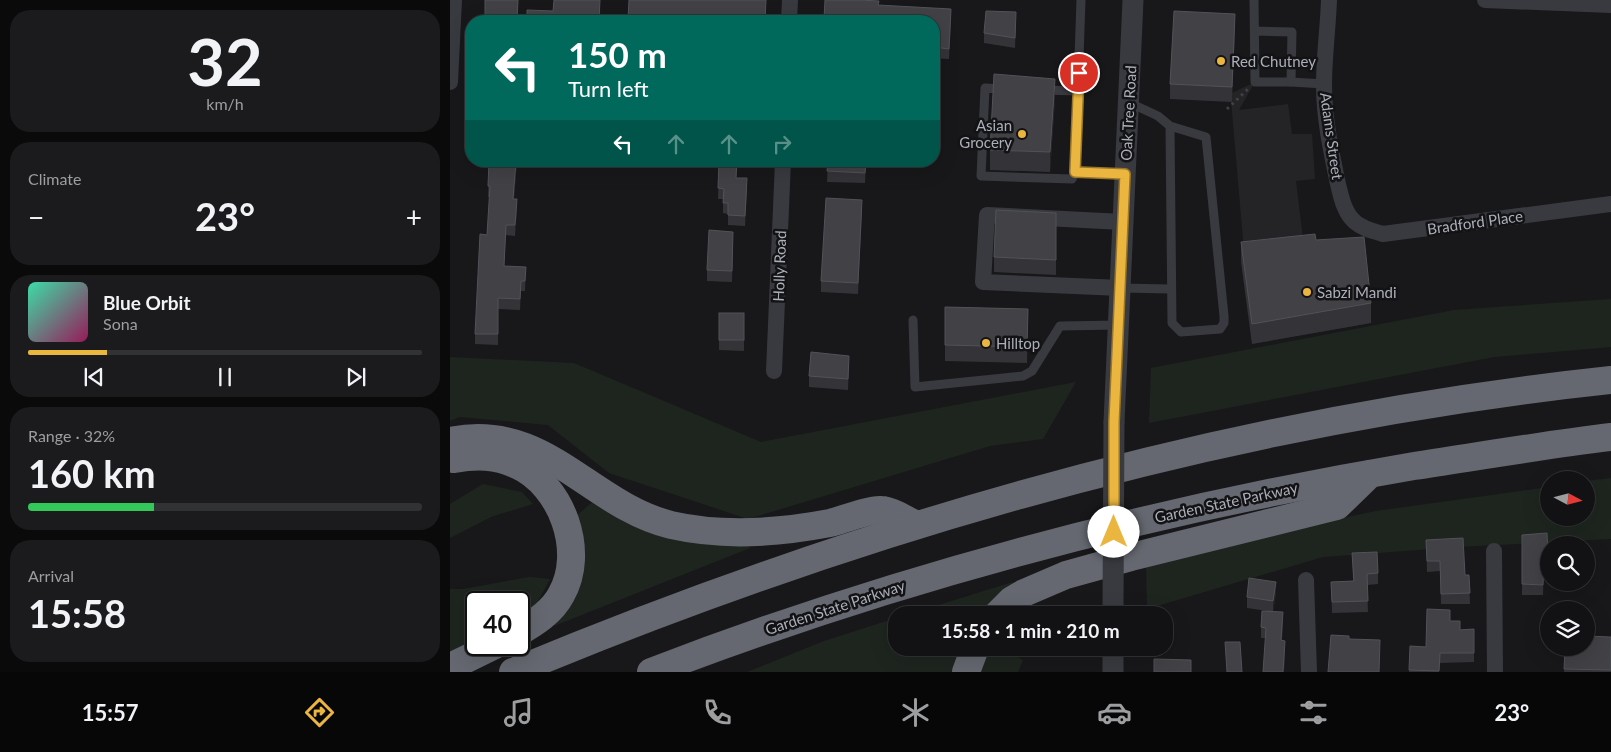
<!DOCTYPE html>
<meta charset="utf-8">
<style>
:root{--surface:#121214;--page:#1b1b1d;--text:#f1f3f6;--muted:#9c9ea0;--line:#313234;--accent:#ebb63f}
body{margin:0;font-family:Lato,sans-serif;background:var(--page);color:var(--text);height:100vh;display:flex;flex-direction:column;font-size:19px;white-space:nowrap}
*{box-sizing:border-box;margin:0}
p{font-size:16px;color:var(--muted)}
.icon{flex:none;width:28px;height:28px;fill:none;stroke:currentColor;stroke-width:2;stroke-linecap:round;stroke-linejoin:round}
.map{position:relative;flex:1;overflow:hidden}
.panel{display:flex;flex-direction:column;gap:10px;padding:10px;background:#0a0a0b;width:450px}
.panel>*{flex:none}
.guide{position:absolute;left:15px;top:15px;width:475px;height:152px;border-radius:20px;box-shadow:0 5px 20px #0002,0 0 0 1px var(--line);background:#00695c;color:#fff;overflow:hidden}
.needle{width:32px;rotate:97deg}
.tools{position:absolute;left:1090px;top:471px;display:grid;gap:10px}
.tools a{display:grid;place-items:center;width:55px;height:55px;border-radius:50%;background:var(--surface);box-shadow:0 5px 20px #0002,0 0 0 1px var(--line);font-size:25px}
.speed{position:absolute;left:15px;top:591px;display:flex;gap:10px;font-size:25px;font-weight:700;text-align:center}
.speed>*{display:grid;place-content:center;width:65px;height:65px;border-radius:50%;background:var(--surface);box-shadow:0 5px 20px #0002,0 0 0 1px var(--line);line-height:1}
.speed .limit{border:2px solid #111;border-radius:8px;background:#fff;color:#111}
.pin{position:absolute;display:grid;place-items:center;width:42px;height:42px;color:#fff;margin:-21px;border:2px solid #fff;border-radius:50%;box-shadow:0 1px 5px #0007}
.me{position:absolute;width:55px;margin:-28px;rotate:0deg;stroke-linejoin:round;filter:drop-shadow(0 0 4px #0008)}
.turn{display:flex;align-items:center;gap:18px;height:105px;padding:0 20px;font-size:22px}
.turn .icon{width:65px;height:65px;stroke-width:2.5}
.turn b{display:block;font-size:35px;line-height:42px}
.lanes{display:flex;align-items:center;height:48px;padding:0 20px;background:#0003;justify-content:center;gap:25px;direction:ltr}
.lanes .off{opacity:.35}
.big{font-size:38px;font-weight:700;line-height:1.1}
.panel .widget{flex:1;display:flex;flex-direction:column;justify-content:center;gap:8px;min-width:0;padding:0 18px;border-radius:20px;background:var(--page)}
.panel .dial{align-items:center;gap:0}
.dial b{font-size:65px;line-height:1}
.song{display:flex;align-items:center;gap:15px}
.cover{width:60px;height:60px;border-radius:8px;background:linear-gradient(135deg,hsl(160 70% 55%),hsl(330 70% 35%))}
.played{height:5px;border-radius:2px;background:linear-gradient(90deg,var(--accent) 20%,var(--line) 20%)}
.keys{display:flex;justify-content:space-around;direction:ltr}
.heat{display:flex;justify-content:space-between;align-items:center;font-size:28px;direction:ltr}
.charge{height:8px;border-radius:4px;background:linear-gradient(90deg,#34c759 32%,var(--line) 0)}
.trip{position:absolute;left:438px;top:606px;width:285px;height:50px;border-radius:20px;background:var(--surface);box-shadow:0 5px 20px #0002,0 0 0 1px var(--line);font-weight:700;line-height:50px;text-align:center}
.menu{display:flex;height:80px;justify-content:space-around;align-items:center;background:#070708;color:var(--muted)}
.menu .icon{width:35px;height:35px}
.menu .current{color:var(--accent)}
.menu b{font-size:22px;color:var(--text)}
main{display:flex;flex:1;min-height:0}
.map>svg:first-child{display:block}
.built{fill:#242427}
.green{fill:#1e251f}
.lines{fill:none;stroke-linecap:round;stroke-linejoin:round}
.path{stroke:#3f4146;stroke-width:3;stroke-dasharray:2.5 4;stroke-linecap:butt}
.service{stroke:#393a3f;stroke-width:9}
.minor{stroke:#393a3f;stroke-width:16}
.tertiary{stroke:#393a3f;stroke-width:21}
.motorway{stroke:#656870;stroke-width:28}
.tertiary-bridge{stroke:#393a3f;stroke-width:21}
.wall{fill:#343438}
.shaded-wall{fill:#232326}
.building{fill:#414146;stroke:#515358}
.route-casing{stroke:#997629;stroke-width:12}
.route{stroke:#ebb63f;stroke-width:9}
.poi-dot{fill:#ebb63f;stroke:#131315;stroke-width:2}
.labels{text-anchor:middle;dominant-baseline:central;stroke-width:5;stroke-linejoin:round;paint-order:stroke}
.poi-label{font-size:15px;fill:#abafb9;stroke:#131315;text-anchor:start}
.street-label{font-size:15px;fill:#abafb9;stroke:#131315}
</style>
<main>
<section class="panel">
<div class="widget dial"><b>32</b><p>km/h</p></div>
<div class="widget"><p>Climate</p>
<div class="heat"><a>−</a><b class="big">23°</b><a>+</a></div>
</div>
<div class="widget">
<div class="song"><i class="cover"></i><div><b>Blue Orbit</b><p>Sona</p></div></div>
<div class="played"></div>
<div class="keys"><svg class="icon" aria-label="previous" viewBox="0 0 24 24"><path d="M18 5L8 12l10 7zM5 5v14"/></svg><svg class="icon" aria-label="pause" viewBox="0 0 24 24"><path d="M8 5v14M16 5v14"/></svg><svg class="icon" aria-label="next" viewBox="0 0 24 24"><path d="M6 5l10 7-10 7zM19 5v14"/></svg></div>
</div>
<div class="widget"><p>Range · 32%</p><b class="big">160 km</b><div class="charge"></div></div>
<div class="widget"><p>Arrival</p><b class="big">15:58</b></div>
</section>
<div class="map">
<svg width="1161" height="672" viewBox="0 0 1161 672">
<rect width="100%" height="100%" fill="#18181a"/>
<path class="built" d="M724,25L785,29L782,93L805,82L789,110L838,104L842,134H862L865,179L846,181L855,255L914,257L921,323L802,344L781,100L720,99Z"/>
<g class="green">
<path d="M1161,299V347L1044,357L699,423L701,368L1004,310Z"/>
<path d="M0,357L124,363L311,442L626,382L593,439L540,446L298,519L159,473L98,425L10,417L0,421Z"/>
<path d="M1161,478V539L1009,547L873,557L697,609L696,559L926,511L1099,487V518H1136V481Z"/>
<path d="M33,484L72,492L83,504L41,517L0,538V504Z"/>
<path d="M147,498L297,543L300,548L104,626L102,621L124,518Z"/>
<path d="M79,577L100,579L85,607L69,616V602H26V638L0,652V589H13Z"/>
<path d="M563,582L564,586L532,615H456Z"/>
<path d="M446,618V648H513L503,672H297L374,641Z"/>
<path d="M540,648H553L573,660L568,672H529Z"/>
</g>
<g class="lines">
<path class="path" d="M777,109L798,89"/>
<g class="service">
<path d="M804,0L805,82H841L842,32L805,31"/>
<path d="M841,82L874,84"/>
<path d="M553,89L535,88L531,176L622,179L625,172L675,175"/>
<path d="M594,90L628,91"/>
<path d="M680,103L708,116L720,126L756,137L774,316V323L770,329L731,332L722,323L720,126"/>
<path d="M625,172L631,0"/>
<path d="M671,288L720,289"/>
<path d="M463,320L465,387L573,376L582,371L610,326L669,325"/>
</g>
<g class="minor">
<path d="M879,0C878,28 874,57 874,85C874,118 881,151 888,184C891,196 894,213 905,222C913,229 923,231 933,234L1161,204"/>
<path d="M1035,0L1161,5"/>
<path d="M339,21L340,0"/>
<path d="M0,82L4,0"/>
<path d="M671,288L533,282L537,215L673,222"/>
<path d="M324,371L333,161"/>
<path d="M1044,551L1045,672"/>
<path d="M856,580L859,672"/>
</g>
<g class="tertiary">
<path d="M664,422L683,0"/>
<path d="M663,672V648"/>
</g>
<g class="motorway">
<path d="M0,441C95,421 139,505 221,525C274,537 327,533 380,523C392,520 420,509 431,510C441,510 457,520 466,525"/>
<path d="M4,459C26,455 46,455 67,465C112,485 136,552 111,595C102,612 85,623 69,632"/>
<path d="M547,615L562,600L574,593L616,575L681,557L887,506L920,474"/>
<path d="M0,667L45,645"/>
<path d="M63,672C414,526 782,420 1161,380"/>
<path d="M201,672C448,577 703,510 964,466C1030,456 1095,445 1161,437"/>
<path d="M516,672L525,648"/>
</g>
<path class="tertiary-bridge" d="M663,606L664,422"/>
</g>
<g class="wall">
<path d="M35,0H68L67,21H35Z"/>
<path d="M179,0L316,11L315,21H178Z"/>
<path d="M375,0L429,5L501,19L499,59L484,58V21H374Z"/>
<path d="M566,23L565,48L534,43V33Z"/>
<path d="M785,29L782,102L720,99V84Z"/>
<path d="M605,99L600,172L540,170V150Z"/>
<path d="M39,161H67L64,199L67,209L65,236L56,235L54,266L76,267L75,291H71L70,310L48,309V345L25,344V334L37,235L40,197H38Z"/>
<path d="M263,161H287L286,178L297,189L295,226L278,225V214L273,213V199H268L269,165H263Z"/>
<path d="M378,161H416L415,183L377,182Z"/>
<path d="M412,211L408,294L371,292V281Z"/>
<path d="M606,213V275L544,272V257Z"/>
<path d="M283,242L282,282L257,281V270Z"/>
<path d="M791,242L921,303V323L802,344L791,262Z"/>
<path d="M495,307L578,309L577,363L495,361Z"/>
<path d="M269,313H294V351L269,350Z"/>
<path d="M399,367L398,390L359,387V376Z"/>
<path d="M1072,535L1098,553V563L1094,564L1093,595H1072Z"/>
<path d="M976,540L1015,575H1019L1020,604H991L990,571L977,572Z"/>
<path d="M902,553L928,573V584L917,585L918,612L882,613L881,582L903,581Z"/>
<path d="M826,593L823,611L833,623L832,640L835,651L834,672H813L816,638H811V627L817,611L797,608V597Z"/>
<path d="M1000,621L1010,630L1024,629V662L990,663L989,672H959L960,646L976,647Z"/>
<path d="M1161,637V672H1114L1115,648Z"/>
</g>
<g class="shaded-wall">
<path d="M501,9V19L499,59V49Z"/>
<path d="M785,14V29L782,102V87Z"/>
<path d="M605,79V99L600,172V152Z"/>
<path d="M66,161H67L63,209V199Z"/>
<path d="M297,178V189L295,226V216Z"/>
<path d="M67,199V209L65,236V225Z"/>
<path d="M412,200V211L408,294V283Z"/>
<path d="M399,356V367L398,390V379Z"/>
<path d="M826,582V593L823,612V601Z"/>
<path d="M833,612V623L831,651V640Z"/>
<path d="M835,641L834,672H833Z"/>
</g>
<g class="building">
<path d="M35,0H68L67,20L35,19Z"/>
<path d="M104,0H150L149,21H77V10L103,11Z"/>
<path d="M179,0H316L315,21H273L228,19V16L201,15V20L178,19Z"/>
<path d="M375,0H410L429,1L428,5L501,9L499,49L484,47V21H391V20L374,19Z"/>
<path d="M536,11L566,12L565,38L534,33Z"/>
<path d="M724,11L785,14L782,87L720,84Z"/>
<path d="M544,74L605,79L600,152L540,150Z"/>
<path d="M39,161H66L63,199H67L65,225H56L54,266L76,267L75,281H71L70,299L48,298V334H25L30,234L37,235L40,186H38Z"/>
<path d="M269,161H287L286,178H297L295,216L278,215V203H273L274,189L268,188Z"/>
<path d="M378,161H416L415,173L377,171Z"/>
<path d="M376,198L412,200L408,283L371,281Z"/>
<path d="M546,210L606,213V260L544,257Z"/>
<path d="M259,230L283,232L282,271L257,270Z"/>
<path d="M865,234L866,240L914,237L921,303L802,324L791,242Z"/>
<path d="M495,307L578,309L577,347L495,345Z"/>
<rect x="269" y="313" width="25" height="27"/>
<path d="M361,352L399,356L398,379L359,376Z"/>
<path d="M1097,533L1098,553H1094L1093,585L1072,584V535Z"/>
<path d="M1013,538L1015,575H1019L1020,593L991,594L990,561H977L976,540Z"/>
<path d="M927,552L928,573L917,574L918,601L882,602L881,582L904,581L902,553Z"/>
<path d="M799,578L826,582L823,601L797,597Z"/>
<path d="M977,609L1000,610V621H1010V630L1024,629V653H990L989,671L959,670L960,646L976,647Z"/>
<path d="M812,611L833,612L831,640L835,641L833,672H813L816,628L811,627Z"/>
<path d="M881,635L899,636V639L930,640L929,672H878Z"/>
<path d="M1136,636L1161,637V670L1114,669L1115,648H1136Z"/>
<path d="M775,642H790L792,672H777Z"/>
<path d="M704,659L741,660V672H704Z"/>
</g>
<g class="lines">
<g class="route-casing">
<path id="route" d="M629,73L625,172L675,174L664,422V532"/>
</g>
<use href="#route" class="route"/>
</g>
<g class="poi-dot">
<circle cx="771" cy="61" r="5"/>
<circle cx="572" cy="134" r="5"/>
<circle cx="857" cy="292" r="5"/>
<circle cx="536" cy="343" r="5"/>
</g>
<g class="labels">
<g class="poi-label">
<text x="781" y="61">Red Chutney</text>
<text x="562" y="125" text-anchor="end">Asian<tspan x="562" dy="17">Grocery</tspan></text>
<text x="867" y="292">Sabzi Mandi</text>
<text x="546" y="343">Hilltop</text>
</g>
<g class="street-label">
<text transform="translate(678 113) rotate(-87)">Oak Tree Road</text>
<text transform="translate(882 136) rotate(82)">Adams Street</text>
<text transform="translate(1025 222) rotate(-8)">Bradford Place</text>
<text transform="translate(329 266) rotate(-88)">Holly Road</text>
<text transform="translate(776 502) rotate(-12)">Garden State Parkway</text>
<text transform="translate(385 607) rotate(-18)">Garden State Parkway</text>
</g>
</g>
</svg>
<div class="tools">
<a><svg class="needle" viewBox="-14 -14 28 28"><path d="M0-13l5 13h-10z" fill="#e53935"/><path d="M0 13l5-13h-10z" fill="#9c9ea0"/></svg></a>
<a><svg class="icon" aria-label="search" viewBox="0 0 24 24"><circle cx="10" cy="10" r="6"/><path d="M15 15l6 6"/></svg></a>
<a><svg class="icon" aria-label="layers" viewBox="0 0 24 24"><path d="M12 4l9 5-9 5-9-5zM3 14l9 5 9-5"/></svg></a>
</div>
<div class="speed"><div class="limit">40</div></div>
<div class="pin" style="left:629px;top:73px;background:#d93025"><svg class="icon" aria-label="arrive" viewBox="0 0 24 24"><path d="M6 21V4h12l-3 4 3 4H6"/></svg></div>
<svg class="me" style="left:664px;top:532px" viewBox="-20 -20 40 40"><circle r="19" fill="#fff"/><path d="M0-13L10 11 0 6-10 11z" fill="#ebb63f"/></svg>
<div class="trip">15:58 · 1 min · 210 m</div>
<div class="guide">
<div class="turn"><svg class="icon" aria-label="left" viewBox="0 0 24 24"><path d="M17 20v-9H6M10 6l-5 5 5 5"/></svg><div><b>150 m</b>Turn left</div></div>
<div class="lanes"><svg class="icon" aria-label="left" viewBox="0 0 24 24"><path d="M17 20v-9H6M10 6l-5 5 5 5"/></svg><svg class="icon off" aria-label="ahead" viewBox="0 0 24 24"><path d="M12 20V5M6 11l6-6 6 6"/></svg><svg class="icon off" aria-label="ahead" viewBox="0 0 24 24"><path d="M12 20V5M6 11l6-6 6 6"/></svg><svg class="icon off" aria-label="right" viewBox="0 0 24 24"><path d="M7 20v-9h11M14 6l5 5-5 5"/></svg></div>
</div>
</div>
</main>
<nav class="menu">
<b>15:57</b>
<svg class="icon current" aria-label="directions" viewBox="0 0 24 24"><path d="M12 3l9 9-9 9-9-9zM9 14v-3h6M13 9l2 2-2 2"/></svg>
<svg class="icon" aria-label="music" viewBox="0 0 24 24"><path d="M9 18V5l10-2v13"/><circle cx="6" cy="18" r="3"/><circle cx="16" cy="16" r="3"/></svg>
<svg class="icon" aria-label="phone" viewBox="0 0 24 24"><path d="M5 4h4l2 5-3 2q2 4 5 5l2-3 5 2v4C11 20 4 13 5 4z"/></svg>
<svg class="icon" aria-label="climate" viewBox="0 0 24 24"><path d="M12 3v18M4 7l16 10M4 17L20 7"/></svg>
<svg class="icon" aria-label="car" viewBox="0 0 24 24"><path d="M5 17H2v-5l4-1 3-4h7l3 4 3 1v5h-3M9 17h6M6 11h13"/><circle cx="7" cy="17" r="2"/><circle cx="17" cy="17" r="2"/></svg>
<svg class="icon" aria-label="filters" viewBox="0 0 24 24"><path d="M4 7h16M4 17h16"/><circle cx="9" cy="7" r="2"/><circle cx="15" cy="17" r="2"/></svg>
<b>23°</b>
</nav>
